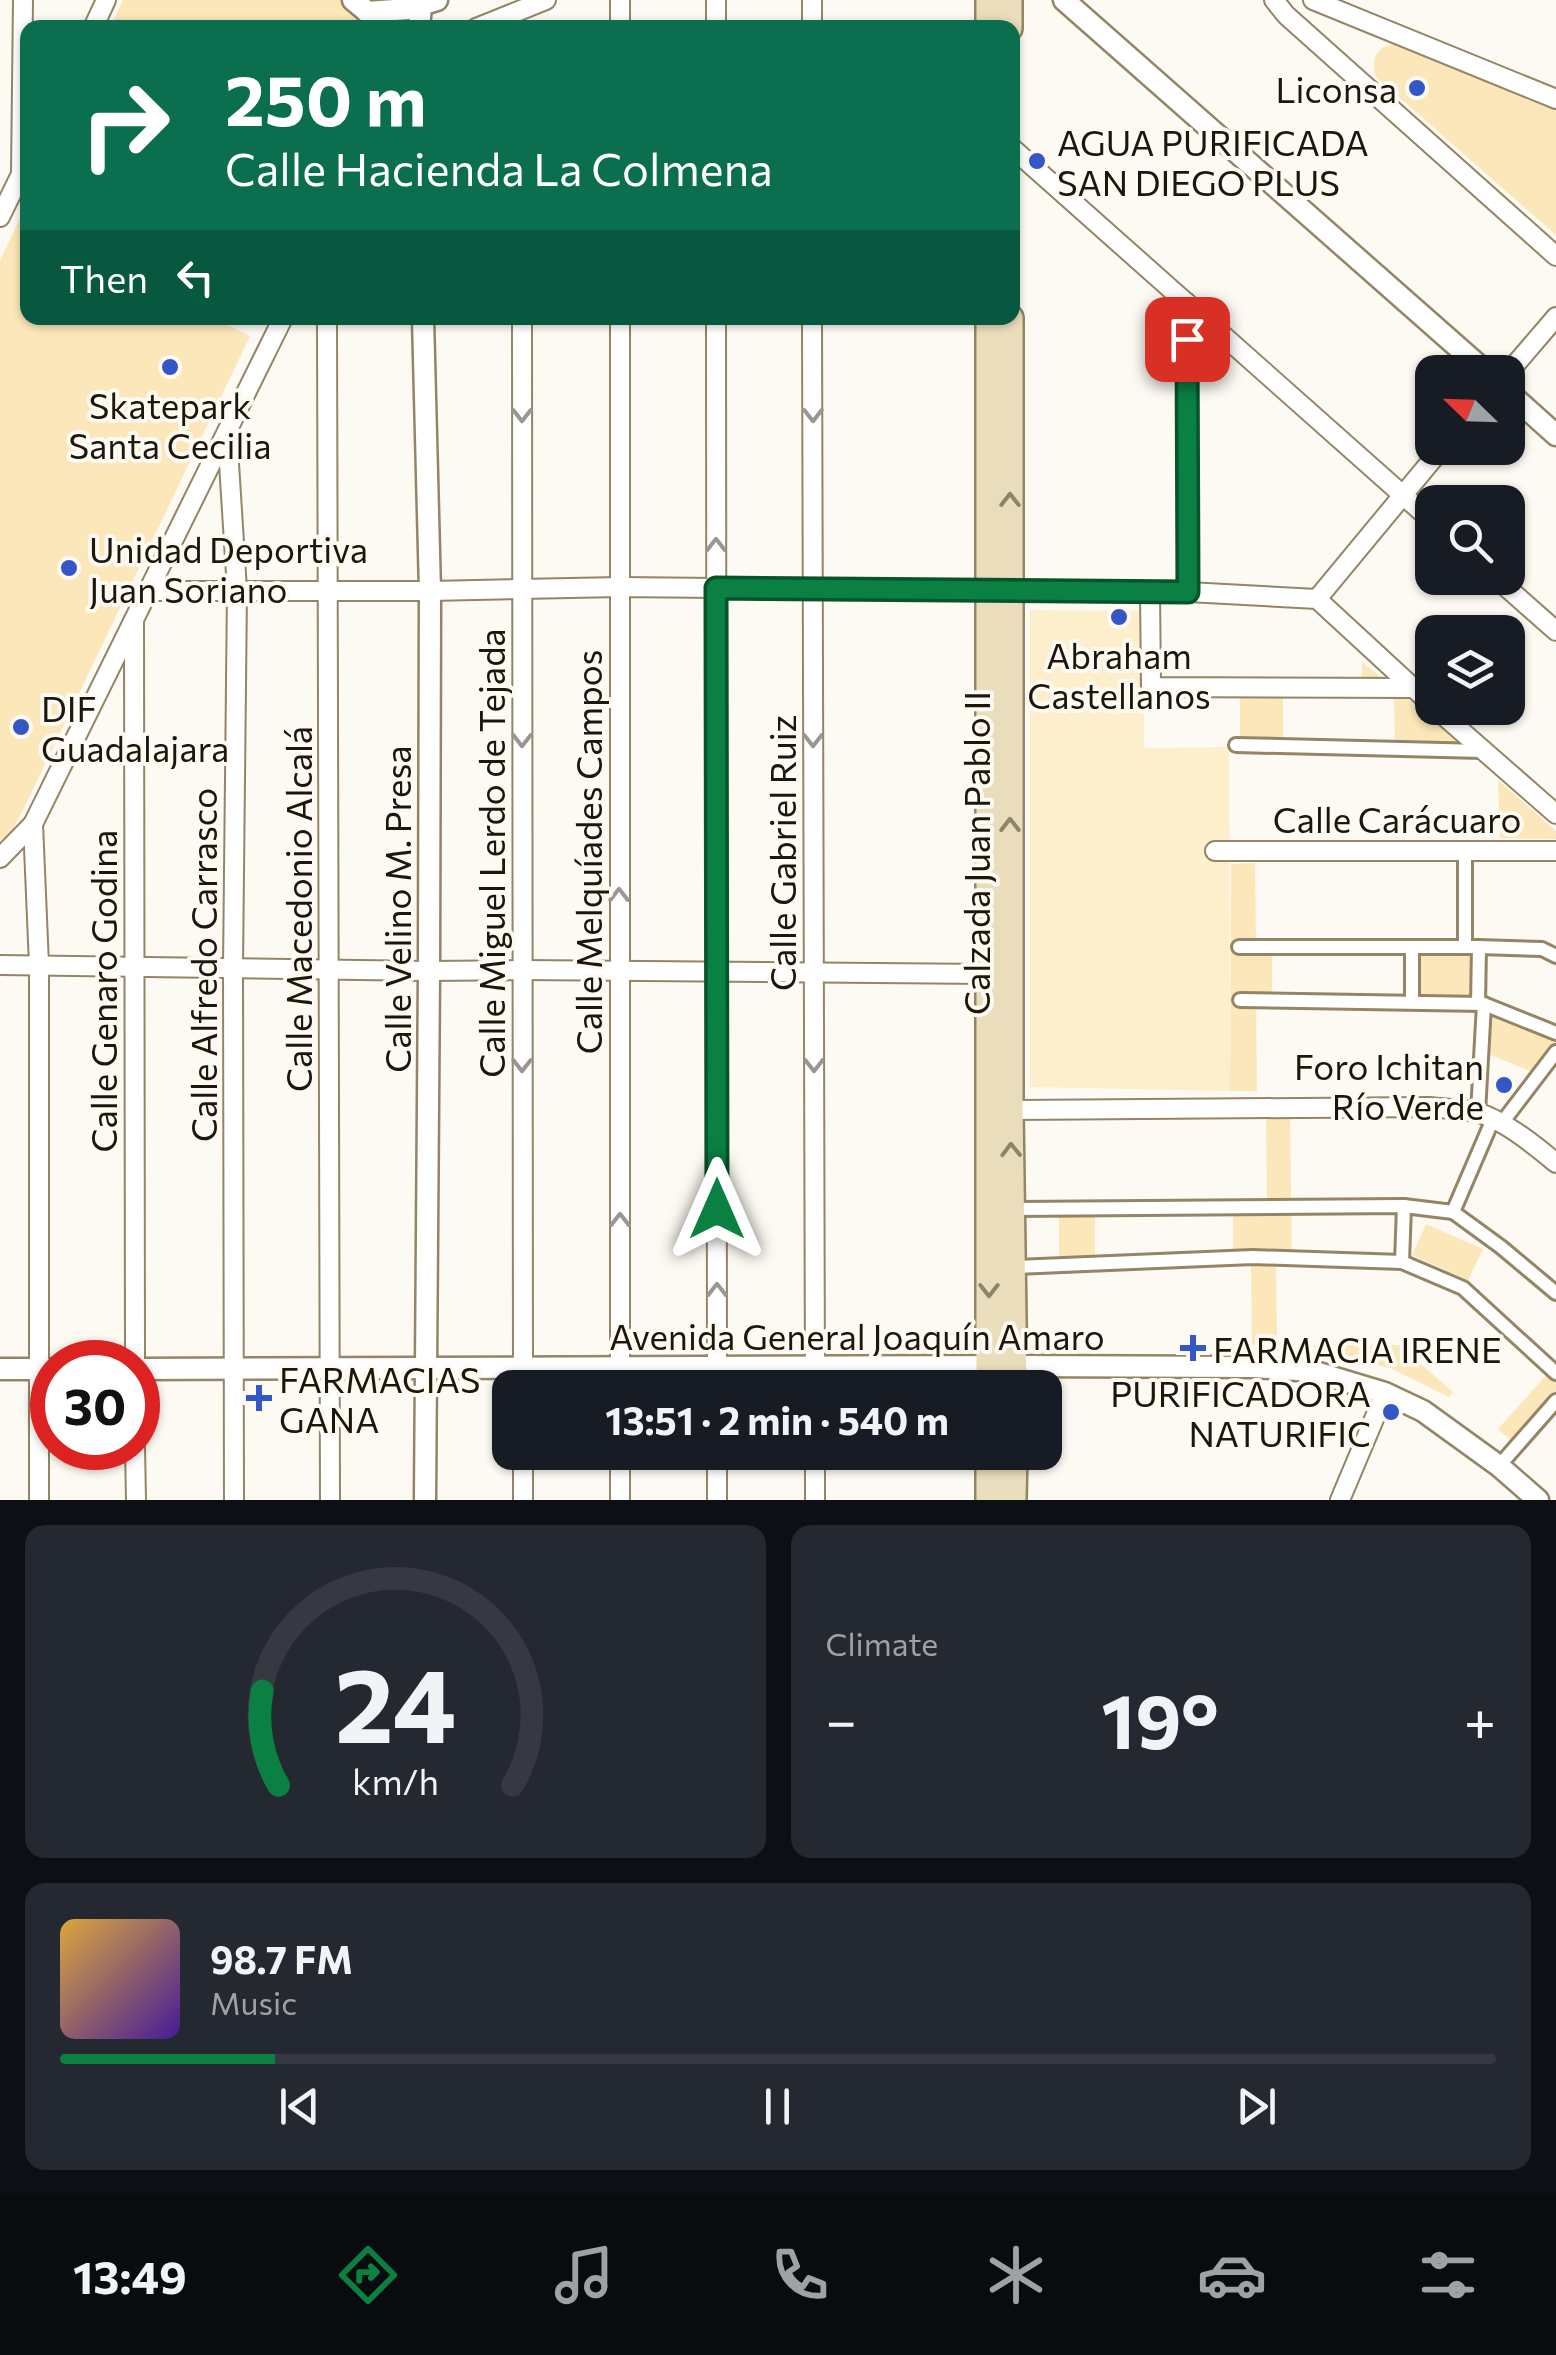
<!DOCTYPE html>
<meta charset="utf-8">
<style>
:root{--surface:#171b24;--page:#242831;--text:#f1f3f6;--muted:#9ea1a6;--line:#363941;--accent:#0b8043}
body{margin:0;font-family:Commissioner,sans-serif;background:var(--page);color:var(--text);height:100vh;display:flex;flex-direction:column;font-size:38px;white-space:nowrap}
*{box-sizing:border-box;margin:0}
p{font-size:32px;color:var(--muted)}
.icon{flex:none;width:55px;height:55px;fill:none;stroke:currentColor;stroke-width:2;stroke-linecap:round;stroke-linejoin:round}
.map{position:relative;height:1500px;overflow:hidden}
.panel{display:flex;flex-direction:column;gap:25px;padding:25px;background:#0d0f14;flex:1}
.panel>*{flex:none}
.top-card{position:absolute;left:20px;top:20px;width:1000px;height:305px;border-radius:20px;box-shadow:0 2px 8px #0004;background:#0b6e4f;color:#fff;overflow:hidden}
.needle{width:65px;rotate:293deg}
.tools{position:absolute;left:1415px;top:355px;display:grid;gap:20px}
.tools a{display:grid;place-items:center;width:110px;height:110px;border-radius:20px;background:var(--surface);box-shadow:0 2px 8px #0004;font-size:50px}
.speed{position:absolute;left:30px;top:1340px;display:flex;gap:20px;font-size:50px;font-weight:700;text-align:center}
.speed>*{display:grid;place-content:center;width:130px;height:130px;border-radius:50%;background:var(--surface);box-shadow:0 2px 8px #0004;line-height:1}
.speed .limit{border:15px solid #d22;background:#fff;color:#111}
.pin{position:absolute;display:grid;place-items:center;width:85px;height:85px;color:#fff;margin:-42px;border-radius:20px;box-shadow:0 5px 15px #0006}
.me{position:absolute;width:110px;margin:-55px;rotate:0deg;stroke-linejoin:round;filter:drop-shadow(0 0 8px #0008)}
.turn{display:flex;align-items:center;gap:35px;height:210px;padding:0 40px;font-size:45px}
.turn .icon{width:130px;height:130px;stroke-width:2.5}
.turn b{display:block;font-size:70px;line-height:85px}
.then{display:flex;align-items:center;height:95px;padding:0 40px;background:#0003;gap:20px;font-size:38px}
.big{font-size:75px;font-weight:700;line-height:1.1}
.panel .card{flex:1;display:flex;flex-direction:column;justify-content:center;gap:15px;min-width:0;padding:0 35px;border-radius:20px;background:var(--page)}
.panel .dial{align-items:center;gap:0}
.dial svg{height:260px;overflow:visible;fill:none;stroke:var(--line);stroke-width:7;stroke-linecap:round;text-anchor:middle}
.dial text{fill:var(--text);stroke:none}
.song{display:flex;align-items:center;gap:30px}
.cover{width:120px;height:120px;border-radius:15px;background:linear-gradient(135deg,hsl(40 70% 55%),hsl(260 70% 35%))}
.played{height:10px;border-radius:5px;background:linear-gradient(90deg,var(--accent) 15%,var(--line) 15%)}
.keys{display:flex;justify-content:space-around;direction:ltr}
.heat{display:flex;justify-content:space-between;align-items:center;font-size:55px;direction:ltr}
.panel .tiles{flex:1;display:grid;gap:25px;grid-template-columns:1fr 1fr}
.card:last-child{grid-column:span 2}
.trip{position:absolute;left:492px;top:1370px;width:570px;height:100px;border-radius:20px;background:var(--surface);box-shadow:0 2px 8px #0004;font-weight:700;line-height:100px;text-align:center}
.tab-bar{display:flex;height:160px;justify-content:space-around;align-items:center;background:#090b0e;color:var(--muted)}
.tab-bar .icon{width:70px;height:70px}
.tab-bar .active{color:var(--accent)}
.tab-bar b{font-size:45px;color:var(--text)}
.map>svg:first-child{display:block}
.built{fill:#fdeecc}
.green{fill:#fbe7b9}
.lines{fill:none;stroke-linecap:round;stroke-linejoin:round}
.pedestrian-casing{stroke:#938565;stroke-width:18}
.minor-casing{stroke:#938565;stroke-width:22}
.tertiary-casing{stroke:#938565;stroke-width:25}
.secondary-casing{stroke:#938565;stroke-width:30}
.pedestrian{stroke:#fff;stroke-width:12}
.minor{stroke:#fff;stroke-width:18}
.tertiary{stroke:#fff;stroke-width:20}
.secondary{stroke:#eaddbb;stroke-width:25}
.oneway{stroke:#999791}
.oneway2{stroke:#8d846b}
.route-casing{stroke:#07532c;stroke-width:25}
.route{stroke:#0b8043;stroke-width:18}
.poi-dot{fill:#3556c7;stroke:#fdfaf3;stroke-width:4}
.labels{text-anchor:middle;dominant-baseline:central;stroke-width:8;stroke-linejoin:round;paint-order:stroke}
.poi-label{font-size:35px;fill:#1c170a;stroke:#fdfaf3;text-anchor:start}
.street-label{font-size:35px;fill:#1c170a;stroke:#fdfaf3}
</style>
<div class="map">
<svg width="1556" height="1500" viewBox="0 0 1556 1500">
<rect width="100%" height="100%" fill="#fdfaf3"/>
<path class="built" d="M1030,610L1144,611V748L1229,747L1230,1091L1030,1087Z"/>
<g class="green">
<path d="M123,0H347L376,28H110Z"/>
<path d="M1397,44L1556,108V235L1376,77C1370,58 1377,45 1397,44Z"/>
<path d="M27,203L28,318H213L250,336L28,800L12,831L0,842V261Z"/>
<path d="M1362,662L1466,746L1395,744L1394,695L1362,694Z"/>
<path d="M1240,694L1283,695V742L1240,741Z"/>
<path d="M1498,780L1556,831V839L1500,838Z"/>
<path d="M1255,863L1256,944L1272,945V1002L1256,1003L1257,1091H1230L1231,864Z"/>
<path d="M1416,951L1475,952L1474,997H1416Z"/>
<path d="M1490,1011L1556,1037V1043L1533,1072L1488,1054Z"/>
<path d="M1266,1112H1290L1292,1265H1276L1277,1344L1252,1345L1251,1264L1233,1263V1200L1267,1199Z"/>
<rect x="1059" y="1212" width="36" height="46"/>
<path d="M1426,1224L1483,1249L1468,1280L1412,1255Z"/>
<path d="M1314,1345H1399L1453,1392L1449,1397L1390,1368L1314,1350Z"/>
<path d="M1551,1370L1556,1375V1405L1518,1447L1498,1429Z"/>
</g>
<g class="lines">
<g class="pedestrian-casing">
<g id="pedestrian">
<path d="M1236,745L1483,751"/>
<path d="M1239,947H1479L1542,949L1556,956"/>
<path d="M1465,947V851"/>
<path d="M1240,1000L1484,1004L1556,1033"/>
<path d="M1412,1002V947"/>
<path d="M1478,1004L1479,947"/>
<path d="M1478,1113L1484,1004"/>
<path d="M1501,1124L1556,1052"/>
<path d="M1012,1209L1404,1206L1453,1212L1501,1247L1556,1293"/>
<path d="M1453,1212L1493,1119"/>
<path d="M1402,1262L1404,1206"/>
<path d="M1014,1267L1253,1257L1402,1262L1463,1288L1556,1373"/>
<path d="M1499,1466L1556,1401"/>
</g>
</g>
<g class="minor-casing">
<g id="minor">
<path d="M620,0V28"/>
<path d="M716,0V28"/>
<path d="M812,0V28"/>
<path d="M1274,0L1286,15L1556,256"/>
<path d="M1313,0L1556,99"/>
<path d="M93,28L106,0"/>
<path d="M476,28L546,0"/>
<path d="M1012,148L1432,521"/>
<path d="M21,173L23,0"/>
<path d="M0,217L25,166"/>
<path d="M1187,303L1188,592"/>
<path d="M327,318L330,1500"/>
<path d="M522,318L523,1388"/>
<path d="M620,318V1388"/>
<path d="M716,318L717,1388"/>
<path d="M812,318L815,1388"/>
<path d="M1508,373L1556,317"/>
<path d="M227,432L237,590L233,967L234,1500"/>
<path d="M1496,578L1556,631"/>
<path d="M147,591H430L620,587L813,589L1188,592L1317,599L1432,705"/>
<path d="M1150,591L1151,687L1414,688"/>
<path d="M1317,599L1442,448"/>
<path d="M134,620L135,1362"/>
<path d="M1435,708L1556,814"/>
<path d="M33,824L39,965V1500"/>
<path d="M1215,851H1556"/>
<path d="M0,858L33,824L283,318"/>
<path d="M0,965L429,971L522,970L989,974"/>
<path d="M1010,1110L1429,1107C1445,1109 1464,1109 1479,1113C1505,1121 1536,1146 1556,1163"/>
<path d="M135,1448L136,1500"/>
<path d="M523,1452V1500"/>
<path d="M620,1452V1500"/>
<path d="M717,1452V1500"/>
<path d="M815,1500V1452"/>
<path d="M1340,1500L1385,1393"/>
</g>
</g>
<g class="tertiary-casing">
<g id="tertiary">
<path d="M353,0L387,28"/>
<path d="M1064,0L1486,372"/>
<path d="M367,12L408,9L437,0"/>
<path d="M419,28L421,6"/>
<path d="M423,318L430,591L429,971L425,1500"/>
<path d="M1508,392L1556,435"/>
<path d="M0,1369H52"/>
<path d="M138,1369L1015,1366L1254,1367L1312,1371L1385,1393L1423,1411L1499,1466L1538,1500"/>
</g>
</g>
<g class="secondary-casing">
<g id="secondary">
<path d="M989,0V28"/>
<path d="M1009,0V28"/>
<path d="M989,318V1388"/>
<path d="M1010,318V1110L1014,1388"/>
<path d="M989,1452V1500"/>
<path d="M1013,1500L1014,1452"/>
</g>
</g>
<use href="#pedestrian" class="pedestrian"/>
<use href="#minor" class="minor"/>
<use href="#tertiary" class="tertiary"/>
<use href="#secondary" class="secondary"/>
</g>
<defs><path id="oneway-chevron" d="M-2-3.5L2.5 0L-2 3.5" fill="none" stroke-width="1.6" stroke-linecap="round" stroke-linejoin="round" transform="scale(2.5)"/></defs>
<g class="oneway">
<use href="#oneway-chevron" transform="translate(522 415) rotate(90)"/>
<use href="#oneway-chevron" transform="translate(813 415) rotate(90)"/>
<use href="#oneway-chevron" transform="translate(716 545) rotate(-90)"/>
<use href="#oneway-chevron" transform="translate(522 740) rotate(90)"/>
<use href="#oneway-chevron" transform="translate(813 740) rotate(90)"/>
<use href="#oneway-chevron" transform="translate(619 895) rotate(-90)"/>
<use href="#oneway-chevron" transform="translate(522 1065) rotate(90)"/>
<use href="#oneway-chevron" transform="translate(814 1065) rotate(90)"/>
<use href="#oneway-chevron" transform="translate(620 1220) rotate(-90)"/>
<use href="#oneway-chevron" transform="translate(717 1290) rotate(-90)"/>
</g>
<g class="oneway2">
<use href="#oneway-chevron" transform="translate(1010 500) rotate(-90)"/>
<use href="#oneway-chevron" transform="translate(1010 825) rotate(-90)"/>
<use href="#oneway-chevron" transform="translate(1011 1150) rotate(-91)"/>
<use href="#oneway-chevron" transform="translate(989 1290) rotate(90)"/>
</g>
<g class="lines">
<g class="route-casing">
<path id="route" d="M717,1209L716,588L1188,592L1187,339"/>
</g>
<use href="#route" class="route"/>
</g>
<g class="poi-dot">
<circle cx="1417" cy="88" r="10"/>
<circle cx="1037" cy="161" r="10"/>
<circle cx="170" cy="367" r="10"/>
<circle cx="69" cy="568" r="10"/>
<circle cx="1119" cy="617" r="10"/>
<circle cx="21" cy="727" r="10"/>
<circle cx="1504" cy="1085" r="10"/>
<path d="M1188 1333h10v10h10v10h-10v10h-10v-10h-10v-10h10z"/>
<path d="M254 1383h10v10h10v10h-10v10h-10v-10h-10v-10h10z"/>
<circle cx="1391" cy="1412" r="10"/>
</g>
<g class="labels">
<g class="poi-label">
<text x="1397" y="88" text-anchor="end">Liconsa</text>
<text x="1057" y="141">AGUA PURIFICADA<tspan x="1057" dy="40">SAN DIEGO PLUS</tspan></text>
<text x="170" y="404" text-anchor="middle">Skatepark<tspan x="170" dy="40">Santa Cecilia</tspan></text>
<text x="89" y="548">Unidad Deportiva<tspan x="89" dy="40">Juan Soriano</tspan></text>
<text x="1119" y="654" text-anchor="middle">Abraham<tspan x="1119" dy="40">Castellanos</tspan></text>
<text x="41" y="707">DIF<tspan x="41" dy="40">Guadalajara</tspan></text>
<text x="1484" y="1065" text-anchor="end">Foro Ichitan<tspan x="1484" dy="40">Río Verde</tspan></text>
<text x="1213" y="1348">FARMACIA IRENE</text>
<text x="279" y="1378">FARMACIAS<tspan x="279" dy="40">GANA</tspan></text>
<text x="1371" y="1392" text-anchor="end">PURIFICADORA<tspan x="1371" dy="40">NATURIFIC</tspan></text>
</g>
<g class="street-label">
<text x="1397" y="818">Calle Carácuaro</text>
<text transform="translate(587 852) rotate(-90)">Calle Melquíades Campos</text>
<text transform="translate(490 853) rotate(-90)">Calle Miguel Lerdo de Tejada</text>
<text transform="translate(781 853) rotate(-90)">Calle Gabriel Ruiz</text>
<text transform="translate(975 853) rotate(-90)">Calzada Juan Pablo II</text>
<text transform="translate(297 909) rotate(-90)">Calle Macedonio Alcalá</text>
<text transform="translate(396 909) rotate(-90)">Calle Velino M. Presa</text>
<text transform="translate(202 965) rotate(-90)">Calle Alfredo Carrasco</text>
<text transform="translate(102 991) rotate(-90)">Calle Genaro Godina</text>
<text x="857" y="1335">Avenida General Joaquín Amaro</text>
</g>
</g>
</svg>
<div class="tools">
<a><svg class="needle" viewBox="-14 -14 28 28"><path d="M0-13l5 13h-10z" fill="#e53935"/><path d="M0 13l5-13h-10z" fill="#9ea1a6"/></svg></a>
<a><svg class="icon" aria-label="search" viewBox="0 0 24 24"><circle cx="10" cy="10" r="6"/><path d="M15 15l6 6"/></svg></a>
<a><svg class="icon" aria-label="layers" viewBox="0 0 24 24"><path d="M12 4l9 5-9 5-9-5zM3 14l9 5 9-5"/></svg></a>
</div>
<div class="speed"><div class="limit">30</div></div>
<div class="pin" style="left:1187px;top:339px;background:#d93025"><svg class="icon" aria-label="arrive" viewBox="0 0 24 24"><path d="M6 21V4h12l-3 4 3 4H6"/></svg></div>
<svg class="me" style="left:717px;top:1209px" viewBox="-20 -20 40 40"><path d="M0-17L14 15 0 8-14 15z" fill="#0b8043" stroke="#fff" stroke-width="4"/></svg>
<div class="trip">13:51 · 2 min · 540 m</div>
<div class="top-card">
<div class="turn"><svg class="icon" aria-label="right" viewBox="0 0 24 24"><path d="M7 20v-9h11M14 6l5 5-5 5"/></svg><div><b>250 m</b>Calle Hacienda La Colmena</div></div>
<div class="then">Then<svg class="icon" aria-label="left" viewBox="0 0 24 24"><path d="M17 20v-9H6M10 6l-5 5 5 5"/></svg></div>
</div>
</div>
<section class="panel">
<div class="tiles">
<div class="card dial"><svg viewBox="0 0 100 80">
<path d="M14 69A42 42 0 1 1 86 69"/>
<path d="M14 69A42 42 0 0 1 9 40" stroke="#0b8043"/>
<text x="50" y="56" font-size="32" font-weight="700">24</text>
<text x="50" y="72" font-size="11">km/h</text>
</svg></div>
<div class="card"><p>Climate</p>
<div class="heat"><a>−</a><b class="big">19°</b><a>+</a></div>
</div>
<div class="card">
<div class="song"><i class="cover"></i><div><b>98.7 FM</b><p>Music</p></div></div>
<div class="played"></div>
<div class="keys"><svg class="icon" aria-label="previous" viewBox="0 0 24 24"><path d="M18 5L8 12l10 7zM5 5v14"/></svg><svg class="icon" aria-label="pause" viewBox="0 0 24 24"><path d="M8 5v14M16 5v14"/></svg><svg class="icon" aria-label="next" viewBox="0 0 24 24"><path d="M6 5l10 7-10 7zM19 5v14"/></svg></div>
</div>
</div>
</section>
<nav class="tab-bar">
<b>13:49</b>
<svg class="icon active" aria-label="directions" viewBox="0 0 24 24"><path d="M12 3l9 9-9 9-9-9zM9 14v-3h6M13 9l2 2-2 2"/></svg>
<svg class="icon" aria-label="music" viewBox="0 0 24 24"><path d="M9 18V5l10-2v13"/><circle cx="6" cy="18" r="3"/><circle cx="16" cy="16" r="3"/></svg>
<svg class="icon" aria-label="phone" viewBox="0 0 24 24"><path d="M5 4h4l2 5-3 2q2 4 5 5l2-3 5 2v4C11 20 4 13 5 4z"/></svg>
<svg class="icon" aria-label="climate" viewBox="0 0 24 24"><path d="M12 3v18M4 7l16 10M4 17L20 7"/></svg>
<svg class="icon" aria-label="car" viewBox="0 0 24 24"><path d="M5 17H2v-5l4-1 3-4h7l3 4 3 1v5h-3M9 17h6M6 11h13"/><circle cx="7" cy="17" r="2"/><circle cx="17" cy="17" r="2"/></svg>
<svg class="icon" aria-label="filters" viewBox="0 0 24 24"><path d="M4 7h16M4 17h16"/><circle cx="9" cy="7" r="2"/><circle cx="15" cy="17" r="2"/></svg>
</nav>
